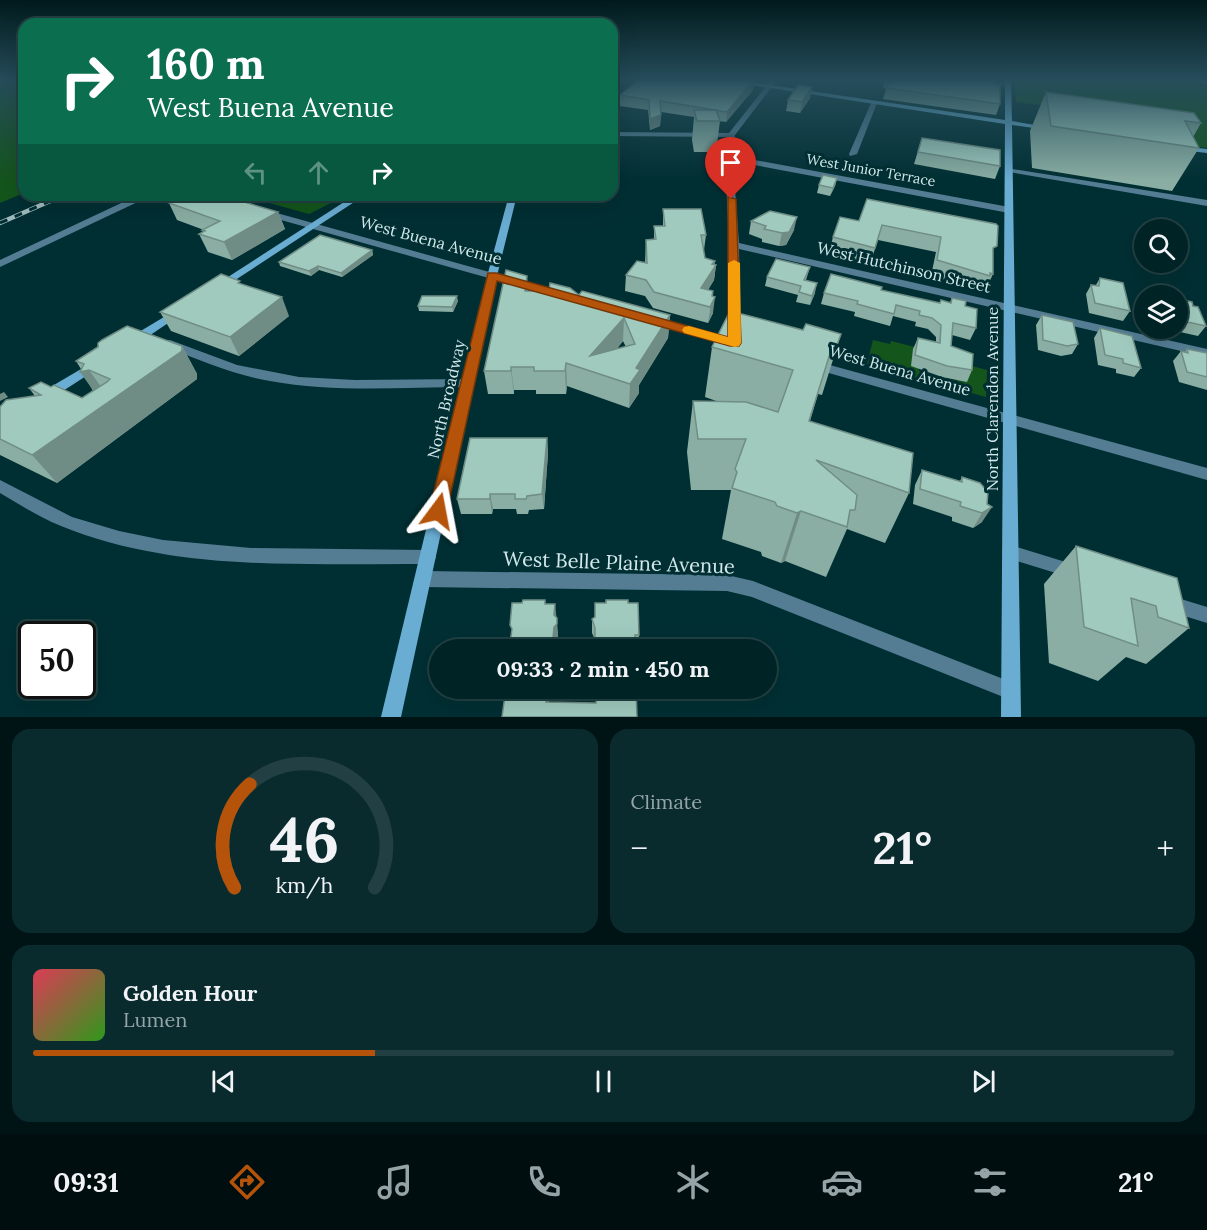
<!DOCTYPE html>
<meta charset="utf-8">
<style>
:root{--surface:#002326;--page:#0a2b2e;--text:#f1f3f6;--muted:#95a4a7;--line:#224043;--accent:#b45309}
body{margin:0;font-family:Lora,serif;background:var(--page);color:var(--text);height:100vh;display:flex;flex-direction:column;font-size:22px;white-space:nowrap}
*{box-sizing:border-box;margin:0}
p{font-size:20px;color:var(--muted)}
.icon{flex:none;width:33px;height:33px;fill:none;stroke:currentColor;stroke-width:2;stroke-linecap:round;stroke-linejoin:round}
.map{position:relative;height:717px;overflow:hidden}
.side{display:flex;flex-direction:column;gap:12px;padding:12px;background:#001315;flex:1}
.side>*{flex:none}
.hud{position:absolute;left:18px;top:18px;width:600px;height:183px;border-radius:18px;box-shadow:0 6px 24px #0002,0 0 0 2px var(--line);background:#0b6e4f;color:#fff;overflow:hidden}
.fabs{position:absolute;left:1134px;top:219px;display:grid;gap:12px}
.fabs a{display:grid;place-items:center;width:54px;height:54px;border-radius:50%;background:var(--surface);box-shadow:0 6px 24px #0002,0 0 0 2px var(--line);font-size:30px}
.speed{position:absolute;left:18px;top:621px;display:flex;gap:12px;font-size:30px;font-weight:700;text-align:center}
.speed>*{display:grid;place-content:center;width:78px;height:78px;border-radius:50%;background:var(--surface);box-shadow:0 6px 24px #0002,0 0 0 2px var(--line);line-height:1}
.speed .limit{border:3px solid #111;border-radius:9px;background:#fff;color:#111}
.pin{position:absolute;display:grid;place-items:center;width:51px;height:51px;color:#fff;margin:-62px -26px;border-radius:50% 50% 50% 0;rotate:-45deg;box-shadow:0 0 6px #0007}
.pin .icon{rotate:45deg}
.me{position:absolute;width:66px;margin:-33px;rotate:13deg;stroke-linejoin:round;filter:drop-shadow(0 0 4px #0008)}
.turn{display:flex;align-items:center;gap:21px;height:126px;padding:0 30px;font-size:27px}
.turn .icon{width:78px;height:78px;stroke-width:2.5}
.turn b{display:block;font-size:42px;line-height:51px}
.lanes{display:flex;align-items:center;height:57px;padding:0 30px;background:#0003;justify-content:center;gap:30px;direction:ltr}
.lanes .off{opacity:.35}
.big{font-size:45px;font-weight:700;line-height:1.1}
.side .card{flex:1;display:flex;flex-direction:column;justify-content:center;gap:9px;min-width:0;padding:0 21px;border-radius:18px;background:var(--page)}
.side .dial{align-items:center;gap:0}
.dial svg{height:156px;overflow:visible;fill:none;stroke:var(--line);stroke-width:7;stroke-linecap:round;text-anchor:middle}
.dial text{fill:var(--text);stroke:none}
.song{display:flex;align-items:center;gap:18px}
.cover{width:72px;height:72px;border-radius:9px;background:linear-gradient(135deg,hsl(350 70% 55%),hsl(110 70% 35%))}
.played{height:6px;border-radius:3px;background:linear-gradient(90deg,var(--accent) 30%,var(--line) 30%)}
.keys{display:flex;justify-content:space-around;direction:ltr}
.heat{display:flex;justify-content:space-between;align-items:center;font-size:33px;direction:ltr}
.side .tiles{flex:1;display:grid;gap:12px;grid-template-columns:1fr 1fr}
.card:last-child{grid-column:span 2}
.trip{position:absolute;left:429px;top:639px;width:348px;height:60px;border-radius:30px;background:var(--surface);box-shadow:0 6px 24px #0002,0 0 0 2px var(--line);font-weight:700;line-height:60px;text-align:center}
.dock{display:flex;height:96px;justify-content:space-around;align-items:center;background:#000e0f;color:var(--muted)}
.dock .icon{width:42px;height:42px}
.dock .active{color:var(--accent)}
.dock b{font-size:27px;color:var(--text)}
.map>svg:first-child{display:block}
.green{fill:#14551c}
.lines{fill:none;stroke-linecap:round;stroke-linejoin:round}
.street{fill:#547d94;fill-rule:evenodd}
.secondary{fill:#6aadd3;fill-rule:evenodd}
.rail-casing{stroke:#9fbbbe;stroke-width:4.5}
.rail{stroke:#002f33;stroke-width:3;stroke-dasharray:8;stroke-linecap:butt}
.wall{fill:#8aaea3;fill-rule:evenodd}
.shaded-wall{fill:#708d85}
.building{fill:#a0cabe;stroke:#708d85;stroke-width:1.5;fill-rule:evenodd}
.route{fill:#b45309;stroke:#753606;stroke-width:1.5}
.slow{fill:#f59e0b}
.labels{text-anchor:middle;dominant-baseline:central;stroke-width:6;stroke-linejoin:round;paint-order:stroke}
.far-street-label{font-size:14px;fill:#d2e8ea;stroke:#002f33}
.street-label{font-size:16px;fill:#d2e8ea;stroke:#002f33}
.near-street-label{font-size:20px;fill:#d2e8ea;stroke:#002f33}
</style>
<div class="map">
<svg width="1207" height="717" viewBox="0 0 1207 717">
<rect width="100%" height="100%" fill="#002f33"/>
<g class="green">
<path d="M0,80H24V193L0,203Z"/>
<path d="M1015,80H1194L1207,87V148L1062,127L1041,105L1016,102Z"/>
<path d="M240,195H299L291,199L298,202L308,196L310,199L318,196L333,202L309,214Z"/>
<path d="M873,340L890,344L891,341L935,352L919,368V371L934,376V383L867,364Z"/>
<path d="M968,365L987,370L986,397L940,384L942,377L956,381Z"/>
</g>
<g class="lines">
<g class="street">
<path d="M771,80H777L735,135L733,156L1009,207L1013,210L1009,213L733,161L739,243L1207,349V357L739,249L741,328L739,330H731L729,328V245L725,158L727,137L612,136V132L729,133Z"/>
<path d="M973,80H990L1011,85L1008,87Z"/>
<path d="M874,101L877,103L857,154L850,156L849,154L871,103Z"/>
<path d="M1006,168L1207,200V206L1009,172H1006Z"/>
<path d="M132,195H174L170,198L144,199L0,267V260L134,197Z"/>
<path d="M266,210L565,293L566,295L561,298L557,297L263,215V211Z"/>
<path d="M653,317L736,339L738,342L732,346L649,322L647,320L649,318Z"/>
<path d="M170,340L237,365L299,377L355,380L468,379L474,383L468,387C403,387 335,393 270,381C234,375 200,360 166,347L164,344L166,341Z"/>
<path d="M815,361L1207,468V480L811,368L809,365L811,362Z"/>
<path d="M0,480L72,517L119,531L163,540L251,548L428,550L434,552L436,557L434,562L428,564C306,563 176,573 61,526C39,517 20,505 0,493Z"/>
<path d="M1010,545L1072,564L1078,566L1080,571L1078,576L1072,578L1004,557L1002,552L1004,547Z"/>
<path d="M423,571L727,575L753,581L1011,682L1018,684L1020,691L1018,698L1011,700L752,597L727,591L423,587L417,584L415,579L417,574Z"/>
<path d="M1171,596L1207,607V623L1165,610L1162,604L1165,598Z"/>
</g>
<g class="secondary">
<path d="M718,80H736L1005,120V80H1011L1012,121L1052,128L1048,130L1012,125L1021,717H1001L1005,124Z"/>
<path d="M1199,80H1207V85Z"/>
<path d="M1178,146L1207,149V153L1181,150L1177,148Z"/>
<path d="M355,195H365L223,288H215L214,286Z"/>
<path d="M509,195H517L495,284L401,717H381L485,284Z"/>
<path d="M179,308L183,309L185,311L183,313L137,344H129L127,341L129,338Z"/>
<path d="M93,362L99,366L97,369L52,398H42L41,395L42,392Z"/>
</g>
<g class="rail-casing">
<path id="rail" d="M0,223L64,195"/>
</g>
<use href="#rail" class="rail"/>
</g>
<g class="wall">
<path d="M885,80H995V84L1000,104L996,115L883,99L886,89L883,87Z"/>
<path d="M812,87L810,98L800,113L786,111L788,100Z"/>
<path d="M753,90L726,122L720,121L716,152H694L692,140L694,117L661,112L660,126L650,130L648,110L620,106V95Z"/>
<path d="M1046,92L1201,123L1193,137L1199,148L1172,191L1032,168L1030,131Z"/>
<path d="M922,138L1000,166L995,179L914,164Z"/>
<path d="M837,178L835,186L830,196L817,193L819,185Z"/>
<path d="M303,195H320L314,198Z"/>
<path d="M867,199L993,255V274L986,289H984L983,291L931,276L936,252L878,240L870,264L829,252L833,237L859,221Z"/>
<path d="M169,203L278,212L285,229L232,260L208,252L199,234L203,232L202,230H204L177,220Z"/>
<path d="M663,209L706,235L704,250H703L705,258L715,261L714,264L716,265L714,280L708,290L712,296L713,313L708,323L653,308L645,296L625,291L626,275L645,263L646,240L654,239V226H663Z"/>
<path d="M751,221L794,230L786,245L779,246L762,242V239L749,234Z"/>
<path d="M372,250L373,255L342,277L319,270L311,276L280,266L279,262Z"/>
<path d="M810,267L806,280L815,293L810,305L796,302L798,295L765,286L767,277Z"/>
<path d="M1100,278L1130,311L1123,321L1089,313L1086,294L1091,285H1096Z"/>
<path d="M881,290L940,303L941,300L950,303L952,298L965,306L976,328L970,340L952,335L951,346L972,370L967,382L942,377L911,366L913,349L918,338L936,342V337L928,329L915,326L916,322L893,316L890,326L854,316L855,312L821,304L824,293Z"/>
<path d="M529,291L579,295L670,315L668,338L639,385V393L629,408L567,386L566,394H536V390H514V394H488L484,371ZM623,341L626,347L616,350Z"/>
<path d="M1178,299L1193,306L1206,326L1198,336L1171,330L1170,328H1178Z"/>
<path d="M458,301L453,312L419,311L418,306Z"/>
<path d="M160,312L289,316L239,356L171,331Z"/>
<path d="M1042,315L1078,344L1072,354L1061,356L1038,350L1036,325Z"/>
<path d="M1100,328L1141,368L1134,377L1116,373V369L1098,365L1094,338Z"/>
<path d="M803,330L841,334L822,395L818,394L810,421L909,493L885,543L847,529L826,577L785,561L781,563L762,556L761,552L722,539L731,490H691L687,452L693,401L719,402L705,397L712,347Z"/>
<path d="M182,346L197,374V379L57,483L0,455V407L35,396L29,388L51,387L82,398L93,391L81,369L76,361L98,347Z"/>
<path d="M1187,349L1207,353V390L1179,382L1173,361L1181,351L1185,352Z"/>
<path d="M547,438L548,453L544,509L529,510L528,514H517L516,509H493L492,514H461L457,499Z"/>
<path d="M922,470L960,481L962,477L988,492L982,522L973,528L952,521V517L913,504L915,485Z"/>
<path d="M1076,546L1189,628L1146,664L1126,657L1098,681L1049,663L1044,584Z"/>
<path d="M628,603L639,635L638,649L595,640L592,633V619Z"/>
</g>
<g class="shaded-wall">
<path d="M754,80L753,90L726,122L727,112Z"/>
<path d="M812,87L810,98L800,113L802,102Z"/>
<path d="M661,115L660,126L650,130V119Z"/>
<path d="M837,178L835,186L830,196L833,188Z"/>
<path d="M313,195H320L314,198Z"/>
<path d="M278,212L285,229L232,260L224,242Z"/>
<path d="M797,217L794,230L786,245L779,246L782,233Z"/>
<path d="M372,250L373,255L342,277L341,273Z"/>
<path d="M715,261L714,268L716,265L714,280L700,303L701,288Z"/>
<path d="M318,266L319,270L311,276L309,271Z"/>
<path d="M527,276L529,298L525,291Z"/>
<path d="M817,283L815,293L810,305L812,296Z"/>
<path d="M713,291L711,305L715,297L713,313L708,323Z"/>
<path d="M457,296L458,301L453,312L452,307Z"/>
<path d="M282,297L289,316L239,356L230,337Z"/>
<path d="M670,315L668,338L639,385V393L629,408L630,384L636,368Z"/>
<path d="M624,318L623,341L596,373L590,356Z"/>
<path d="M182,346L197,374V379L57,483L32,455Z"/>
<path d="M566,363L567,386L566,394L565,371Z"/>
<path d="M511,367L514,390V394L511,371Z"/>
<path d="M89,370L109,398L100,400L80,372Z"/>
<path d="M4,392L8,397L0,401V394Z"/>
<path d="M547,438L548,453L544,509L542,494Z"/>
<path d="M490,494L493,509L492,514L490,499Z"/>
<path d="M992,507L982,522L973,528L982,513Z"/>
<path d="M801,511L785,561L781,563L797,513Z"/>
<path d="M555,604L558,632V638L555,641V650H552Z"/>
<path d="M547,688H550L548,715L546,702Z"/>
</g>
<g class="building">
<path d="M639,80H754L727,112L660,101L661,115L650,119L649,100L620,95Z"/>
<path d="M890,80H995V84L1000,85V104L886,88Z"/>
<path d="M798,85L812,87L802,102L788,100Z"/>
<path d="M1046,92L1194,113L1201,123L1185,121L1199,148L1051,126Z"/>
<path d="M694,110H716L720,121H697Z"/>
<path d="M922,138L1000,150V166L918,152Z"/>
<path d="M823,175L837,178L833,188L819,185Z"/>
<path d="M185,195H220L278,212L224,242L199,234L205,231L202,230L220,221L169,203Z"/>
<path d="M867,199L996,224L998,226L997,246L993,248V274L990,273V276L937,260L941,237L882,225L875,248L833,237L840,217L859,221Z"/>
<path d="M663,209H701L706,235H701L705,258L715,261L712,264L716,265L701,288L713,291L712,296L715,297L710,307L654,292L646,280L626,275L637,261L647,263L646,240L656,239L654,226H665Z"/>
<path d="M770,211L797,217L789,232L782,233L764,229L766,226L751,221Z"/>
<path d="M320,235L372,250L341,273L318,266L309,271L279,262Z"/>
<path d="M776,259L810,267L804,280L817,283L812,296L799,292L801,286L767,277Z"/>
<path d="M506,270L527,276L525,291H549L550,283L570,288L579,295L582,291L670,315L636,368L640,370L630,384L566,363L565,371H534V367H511V371H484ZM624,318L635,344L590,356Z"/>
<path d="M221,274L240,281L238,283L282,297L230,337L160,312Z"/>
<path d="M831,274L882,287L881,290L940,303L941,300L951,303L952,298L966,301L965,306L977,309L976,328L953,323L951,346L973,354L972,370L947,366L915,355L918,338L940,343L941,325L932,318L919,315L920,311L896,305L894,314L857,304L858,301L824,293Z"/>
<path d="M1100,278L1123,283L1130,311L1095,303L1091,285L1099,286Z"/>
<path d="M422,296H457L452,307L418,306Z"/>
<path d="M1178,299L1192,302L1193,306L1198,307L1206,326L1178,320Z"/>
<path d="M730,311L803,330L806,324L841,334L837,345L833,344L809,421L913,453L909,493L816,460L857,495L855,510H850L847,527L801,511L797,513L777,506L775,502L732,488L737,472L735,469L746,439H698L693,401L746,402L778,412L793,370L712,347Z"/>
<path d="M1042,315L1073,322L1078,344L1067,346L1043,340Z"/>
<path d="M127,326L182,346V351L32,455L0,439V407L6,400L41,395L29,388L41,382L51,387L54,385L82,398L107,382L110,379L89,370L80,372L84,364L76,361L98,347V343L102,340Z"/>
<path d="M1100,328L1132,336L1141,368L1123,363V359L1105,355Z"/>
<path d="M1187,349L1207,353V377L1187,372L1181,351L1188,353Z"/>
<path d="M470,438H547L542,494L527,496L526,499H515V494H490V499H457Z"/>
<path d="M922,470L962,482V477L980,483L988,492L987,504L992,507L982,513L960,506L961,502L920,489Z"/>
<path d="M1076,546L1177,578L1189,628L1158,617L1156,606L1131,598L1138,646L1084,627Z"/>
<path d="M523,600H545V604H555L554,615L557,618V624L554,627L552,650H509L512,629L510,625L512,603H522Z"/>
<path d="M606,600H628V603H638L639,635H635V650H595V628L592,619L595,617V603H606Z"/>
<path d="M506,688H547L546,702L596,703V688H636L637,717H502Z"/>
</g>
<linearGradient id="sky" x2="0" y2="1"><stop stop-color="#001a1c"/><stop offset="0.44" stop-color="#264d5b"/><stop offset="1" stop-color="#264d5b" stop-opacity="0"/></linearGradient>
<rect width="1207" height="181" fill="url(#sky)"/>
<path class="route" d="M728,197L736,199L741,343L739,346H730L497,281L447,511L444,516L438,518L432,516L429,511L488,273H496L728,337Z"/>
<path class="slow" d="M734,260L740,263L741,343L739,346L735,347L684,333L682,330L684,327L689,326L728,337V263Z"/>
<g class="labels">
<g class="far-street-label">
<text transform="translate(871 170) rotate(10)">West Junior Terrace</text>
</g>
<g class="street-label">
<text transform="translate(431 240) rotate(15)">West Buena Avenue</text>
<text transform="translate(904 267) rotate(13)">West Hutchinson Street</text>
<text transform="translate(900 370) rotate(16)">West Buena Avenue</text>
<text transform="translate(446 399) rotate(-77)">North Broadway</text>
<text transform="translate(992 399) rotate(-90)">North Clarendon Avenue</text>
</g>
<g class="near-street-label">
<text transform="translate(619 562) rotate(2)">West Belle Plaine Avenue</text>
</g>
</g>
</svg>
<div class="fabs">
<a><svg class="icon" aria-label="search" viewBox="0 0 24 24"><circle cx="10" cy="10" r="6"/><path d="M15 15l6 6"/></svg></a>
<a><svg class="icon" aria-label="layers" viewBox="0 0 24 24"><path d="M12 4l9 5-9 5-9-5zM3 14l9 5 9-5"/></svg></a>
</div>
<div class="speed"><div class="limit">50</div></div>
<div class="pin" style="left:731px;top:199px;background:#d93025"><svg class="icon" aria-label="arrive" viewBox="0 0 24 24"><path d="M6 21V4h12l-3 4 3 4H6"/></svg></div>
<svg class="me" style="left:438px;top:511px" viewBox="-20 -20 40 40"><path d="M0-17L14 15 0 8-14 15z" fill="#b45309" stroke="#fff" stroke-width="4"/></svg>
<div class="trip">09:33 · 2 min · 450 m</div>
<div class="hud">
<div class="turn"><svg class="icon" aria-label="right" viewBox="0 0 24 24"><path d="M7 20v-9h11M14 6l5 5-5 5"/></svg><div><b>160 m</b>West Buena Avenue</div></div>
<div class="lanes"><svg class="icon off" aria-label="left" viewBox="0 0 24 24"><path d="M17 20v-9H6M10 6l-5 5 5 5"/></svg><svg class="icon off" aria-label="ahead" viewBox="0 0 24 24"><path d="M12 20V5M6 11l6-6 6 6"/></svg><svg class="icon" aria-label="right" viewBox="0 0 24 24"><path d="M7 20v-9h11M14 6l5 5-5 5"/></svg></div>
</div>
</div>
<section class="side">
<div class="tiles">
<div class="card dial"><svg viewBox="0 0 100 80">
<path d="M14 69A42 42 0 1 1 86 69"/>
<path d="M14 69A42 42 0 0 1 22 16" stroke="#b45309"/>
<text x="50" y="56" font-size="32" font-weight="700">46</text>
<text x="50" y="72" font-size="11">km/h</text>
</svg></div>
<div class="card"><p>Climate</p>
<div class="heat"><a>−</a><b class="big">21°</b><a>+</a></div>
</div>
<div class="card">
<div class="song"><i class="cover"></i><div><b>Golden Hour</b><p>Lumen</p></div></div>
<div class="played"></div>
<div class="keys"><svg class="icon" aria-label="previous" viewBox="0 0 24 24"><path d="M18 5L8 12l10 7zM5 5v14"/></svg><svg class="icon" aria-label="pause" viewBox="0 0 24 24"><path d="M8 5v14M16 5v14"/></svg><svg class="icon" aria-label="next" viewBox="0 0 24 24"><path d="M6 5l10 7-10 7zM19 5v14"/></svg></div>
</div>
</div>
</section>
<nav class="dock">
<b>09:31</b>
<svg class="icon active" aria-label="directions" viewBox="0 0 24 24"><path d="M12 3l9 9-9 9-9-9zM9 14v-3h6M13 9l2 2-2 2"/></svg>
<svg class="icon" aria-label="music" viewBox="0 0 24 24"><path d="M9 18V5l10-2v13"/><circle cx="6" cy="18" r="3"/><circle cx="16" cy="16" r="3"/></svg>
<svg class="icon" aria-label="phone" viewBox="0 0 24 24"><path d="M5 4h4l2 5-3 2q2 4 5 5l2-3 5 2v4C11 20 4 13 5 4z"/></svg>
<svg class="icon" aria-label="climate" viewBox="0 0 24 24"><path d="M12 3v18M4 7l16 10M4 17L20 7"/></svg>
<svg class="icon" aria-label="car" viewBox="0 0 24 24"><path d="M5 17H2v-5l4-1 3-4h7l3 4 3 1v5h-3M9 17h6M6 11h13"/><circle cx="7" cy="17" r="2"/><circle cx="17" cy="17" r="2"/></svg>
<svg class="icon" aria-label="filters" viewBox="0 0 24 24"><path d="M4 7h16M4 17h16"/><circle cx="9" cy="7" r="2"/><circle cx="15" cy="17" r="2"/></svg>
<b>21°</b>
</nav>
